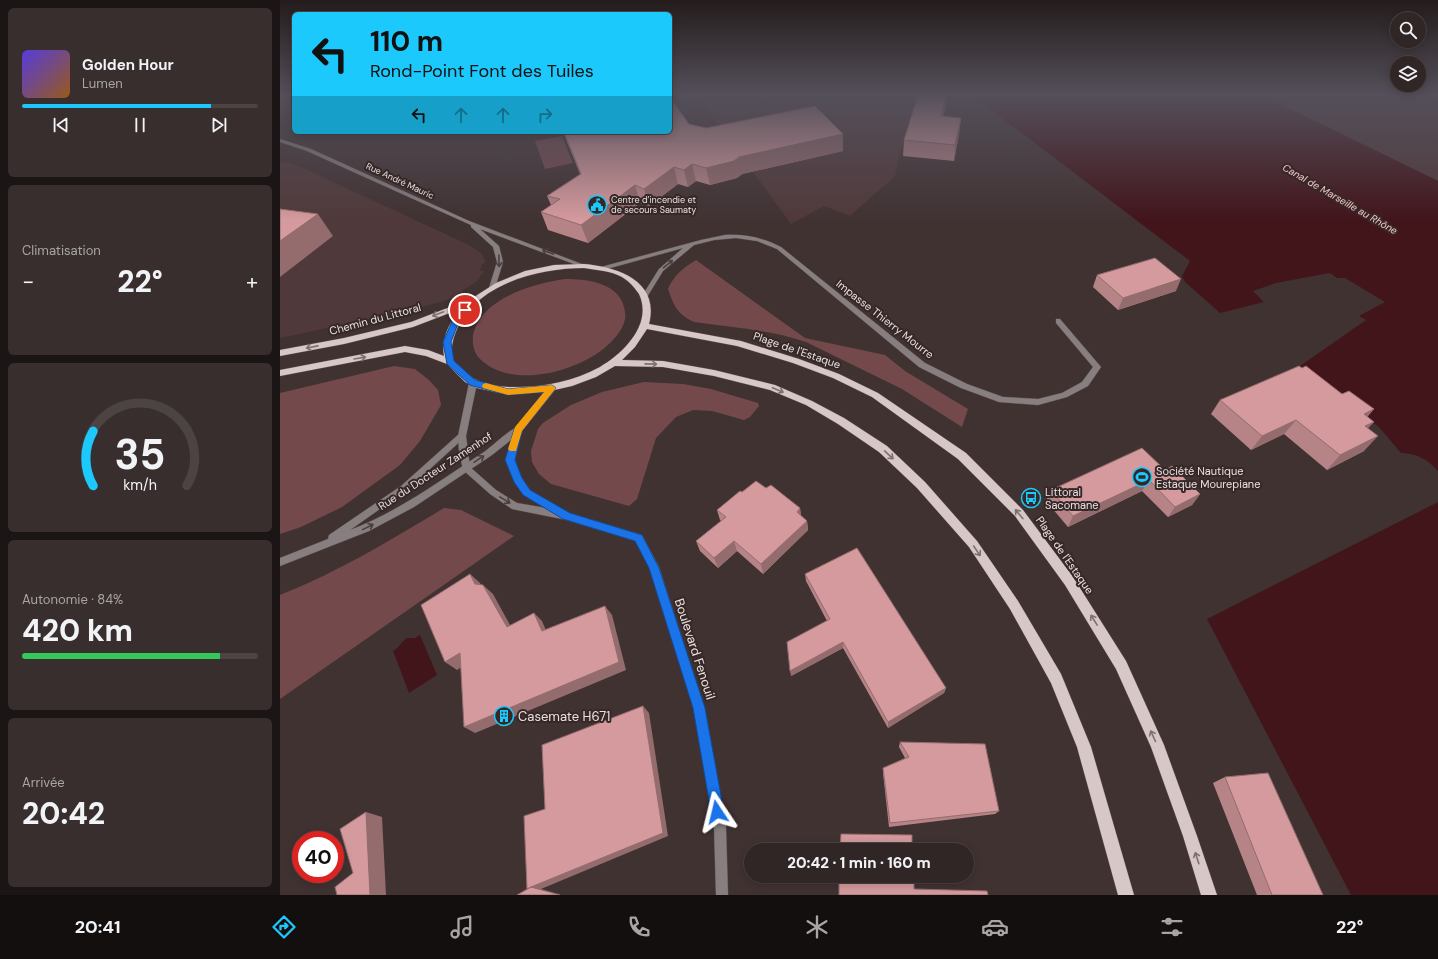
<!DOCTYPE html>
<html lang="fr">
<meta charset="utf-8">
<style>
:root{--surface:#312626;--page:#392e2e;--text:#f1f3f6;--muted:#a8a5a7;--line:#4c4343;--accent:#1cc9fc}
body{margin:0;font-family:"DM Sans",sans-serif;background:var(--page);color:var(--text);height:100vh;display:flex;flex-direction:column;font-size:15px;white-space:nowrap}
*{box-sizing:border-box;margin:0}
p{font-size:13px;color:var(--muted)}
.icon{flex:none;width:22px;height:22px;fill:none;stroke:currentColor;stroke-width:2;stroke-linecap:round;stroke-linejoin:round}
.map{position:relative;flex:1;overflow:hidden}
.side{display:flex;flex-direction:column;gap:8px;padding:8px;background:#1b1515;width:280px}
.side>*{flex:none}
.banner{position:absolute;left:12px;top:12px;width:380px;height:122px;border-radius:6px;box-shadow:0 2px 10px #0003,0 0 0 1px var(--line);background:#1cc9fc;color:#111;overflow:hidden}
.controls{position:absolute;left:1110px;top:12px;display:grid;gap:8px}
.controls a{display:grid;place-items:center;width:36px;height:36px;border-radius:50%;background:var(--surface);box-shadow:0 2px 10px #0003,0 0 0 1px var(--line);font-size:20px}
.speed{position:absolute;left:12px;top:831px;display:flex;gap:8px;font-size:20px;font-weight:700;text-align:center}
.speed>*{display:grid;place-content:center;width:52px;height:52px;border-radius:50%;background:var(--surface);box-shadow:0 2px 10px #0003,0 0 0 1px var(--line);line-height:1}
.speed .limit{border:6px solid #d22;background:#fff;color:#111}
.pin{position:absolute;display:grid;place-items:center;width:34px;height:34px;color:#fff;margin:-17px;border:2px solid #fff;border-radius:50%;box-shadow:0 1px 4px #0007}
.me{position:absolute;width:44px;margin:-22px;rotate:350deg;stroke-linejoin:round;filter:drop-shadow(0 0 3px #0008)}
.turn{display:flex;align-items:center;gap:14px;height:84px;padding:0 12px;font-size:18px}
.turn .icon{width:52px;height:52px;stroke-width:2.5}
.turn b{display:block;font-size:28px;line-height:34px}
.lanes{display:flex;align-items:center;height:38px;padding:0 12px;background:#0003;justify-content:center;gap:20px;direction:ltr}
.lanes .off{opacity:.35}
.big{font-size:30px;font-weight:800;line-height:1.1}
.side .widget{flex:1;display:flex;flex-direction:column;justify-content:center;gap:6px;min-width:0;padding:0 14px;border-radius:6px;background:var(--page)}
.side .dial{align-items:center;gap:0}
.dial svg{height:104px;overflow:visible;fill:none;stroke:var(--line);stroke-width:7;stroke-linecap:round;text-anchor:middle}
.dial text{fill:var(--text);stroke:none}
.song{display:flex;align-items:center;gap:12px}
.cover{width:48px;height:48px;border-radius:6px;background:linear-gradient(135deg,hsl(250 70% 55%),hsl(30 70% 35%))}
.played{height:4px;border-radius:2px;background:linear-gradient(90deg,var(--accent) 80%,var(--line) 80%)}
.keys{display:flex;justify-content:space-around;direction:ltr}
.heat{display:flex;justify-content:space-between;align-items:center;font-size:22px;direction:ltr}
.charge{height:6px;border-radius:3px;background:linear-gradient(90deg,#34c759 84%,var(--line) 0)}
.trip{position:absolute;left:464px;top:843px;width:230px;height:40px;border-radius:20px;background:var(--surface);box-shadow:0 2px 10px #0003,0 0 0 1px var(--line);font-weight:800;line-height:40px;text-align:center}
.menu{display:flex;height:64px;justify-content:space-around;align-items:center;background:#140f0f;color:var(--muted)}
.menu .icon{width:28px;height:28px}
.menu .selected{color:var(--accent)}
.menu b{font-size:18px;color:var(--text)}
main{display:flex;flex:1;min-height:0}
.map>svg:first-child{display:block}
.built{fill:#50393a}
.green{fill:#74494c}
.water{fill:#42151b}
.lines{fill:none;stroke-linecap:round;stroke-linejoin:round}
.minor-casing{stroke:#5c4e4e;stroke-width:1}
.tertiary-casing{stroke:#5c4e4e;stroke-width:1}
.primary-casing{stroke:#5c4e4e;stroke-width:1}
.minor{fill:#877f7f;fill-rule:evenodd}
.tertiary{fill:#877f7f;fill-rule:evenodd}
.primary{fill:#d8c7c7;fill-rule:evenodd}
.wall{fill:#b68487}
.shaded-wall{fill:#946c6e}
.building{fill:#d49a9d;stroke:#946c6e}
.oneway{stroke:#4b3e3e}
.oneway2{stroke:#7f7070}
.route{fill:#1a73e8;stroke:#114b97}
.slow{fill:#f59e0b}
.labels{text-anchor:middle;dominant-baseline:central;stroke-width:4;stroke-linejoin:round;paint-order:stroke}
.far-street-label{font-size:9px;fill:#eae0e0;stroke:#372828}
.far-poi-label{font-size:9px;fill:#eae0e0;stroke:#372828;text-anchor:start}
.far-water-label{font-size:10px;font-style:italic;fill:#fac6c8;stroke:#372828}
.street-label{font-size:11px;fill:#eae0e0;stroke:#372828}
.poi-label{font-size:11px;fill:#eae0e0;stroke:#372828;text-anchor:start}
.near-street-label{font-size:13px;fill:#eae0e0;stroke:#372828}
.near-poi-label{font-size:13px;fill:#eae0e0;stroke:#372828;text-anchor:start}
</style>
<main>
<section class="side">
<div class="widget">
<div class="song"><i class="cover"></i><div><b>Golden Hour</b><p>Lumen</p></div></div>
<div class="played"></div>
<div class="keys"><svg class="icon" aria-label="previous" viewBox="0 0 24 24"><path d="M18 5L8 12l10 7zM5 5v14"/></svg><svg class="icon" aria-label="pause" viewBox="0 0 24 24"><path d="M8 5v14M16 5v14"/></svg><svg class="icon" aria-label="next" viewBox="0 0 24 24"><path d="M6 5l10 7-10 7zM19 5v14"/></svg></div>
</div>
<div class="widget"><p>Climatisation</p>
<div class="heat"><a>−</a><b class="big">22°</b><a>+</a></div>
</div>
<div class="widget dial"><svg viewBox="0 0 100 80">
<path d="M14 69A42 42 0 1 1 86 69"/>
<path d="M14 69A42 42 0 0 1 14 27" stroke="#1cc9fc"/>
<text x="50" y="56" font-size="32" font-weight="700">35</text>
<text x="50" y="72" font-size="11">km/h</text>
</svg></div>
<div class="widget"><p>Autonomie · 84%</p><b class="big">420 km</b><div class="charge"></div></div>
<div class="widget"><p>Arrivée</p><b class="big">20:42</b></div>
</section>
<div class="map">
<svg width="1158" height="895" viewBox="0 0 1158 895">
<rect width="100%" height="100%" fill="#413232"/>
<g class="built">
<path d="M416,95H639L619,156L615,176L570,216L544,206L511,224Z"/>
<path d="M982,95H1158V181L1017,113Z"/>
<path d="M0,162L12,163L189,245L201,253L206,262L202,264L200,271H204L197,281L170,299L131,310L0,338Z"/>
</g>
<g class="green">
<path d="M282,136L293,163L265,169L255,141Z"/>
<path d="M416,260L525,338L605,355L625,371L688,409L682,427L622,389L526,342C490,330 451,327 414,322C397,314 394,306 388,289C394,275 403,268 416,260Z"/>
<path d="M285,279C308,279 342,283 345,312C347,323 339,334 332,341C304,371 232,391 200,359C194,353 192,344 193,336C199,299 254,283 285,279Z"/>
<path d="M114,366L135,369L149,380L158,390L161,405L140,441L120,465L62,507L21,527L0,534V393Z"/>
<path d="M364,382L403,384L431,389L478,403L479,406L470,417L464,420L432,411L413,410L396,417L376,438L357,499L349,506L271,484L259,474L252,462L251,451L258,429L263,423L291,405L322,392Z"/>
<path d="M164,508L181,510L234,536L0,699V595C58,572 111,540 164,508Z"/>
</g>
<g class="water">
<path d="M692,95H982L1158,181V471C1147,459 1138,454 1121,453L1098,426L1079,414L1020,366L1086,320L1079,316L1105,302L1065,278H1057L1050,273L996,283L973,291L984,302L940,313L905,282L902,276L910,261Z"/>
<path d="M1158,502V895H1071L927,619Z"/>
<path d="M140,635L157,675L129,693L113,651C119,648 121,642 127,638H135Z"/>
</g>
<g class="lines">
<g class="minor-casing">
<g id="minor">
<path d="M0,139L31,149L189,221L307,266L304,268L302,267L200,229L219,246L223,262L215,288L212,290L210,289L209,288L217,262L213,247L191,227V225L27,151L0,142Z"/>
<path d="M445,235C466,234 483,238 501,247L645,363L687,384L723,397L758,399L782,393L802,382L813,367L776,323V319H780L821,367L808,386L787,397L758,405L719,402L681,388L639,367L497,249L477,241L456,238L434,240L414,245L383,271L367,297L365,298L362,296L379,269L403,248L323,270L320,268L321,267L421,240Z"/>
<path d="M238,427L241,428L242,430L241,432L212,455L134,507L89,531L0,566V558L48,539L49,535L121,486L179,434H185L186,436L127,490L70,530C118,512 161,480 204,452C214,445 227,431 238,427Z"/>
</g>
</g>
<g class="tertiary-casing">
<path id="tertiary" d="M193,380L197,383L186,436L190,467L216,490L237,503L266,508L244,494L235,481L226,460L235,428L269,386H275L276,388L275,390L242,431L234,460L241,477L250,490L285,512L362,535L379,567L424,708L446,827L448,895H436L434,827L414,708L370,568L356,541L287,520L232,509L210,494L183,470L179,451L178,436L189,383Z"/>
</g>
<g class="primary-casing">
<path id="primary" d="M304,264C338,267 380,281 369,324L461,341L519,359L559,374L598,393L686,453L743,510L793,577L846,661L884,745L917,836L937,895H921L903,836L871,747L836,669L785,585L735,516L678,459L592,397L553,378L513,363L457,346L367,329L355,347L342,360L383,361L434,370L495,385L532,401L564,418L607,446L645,482L697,541L738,601L781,674L811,747L854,895H838L797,747L771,683L730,609L689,547L637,488L599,452L558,424L526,405L490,390L434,376L383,367L335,366L316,377L292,386L270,391L241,394L220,393L197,388L185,382L167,364L146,356L125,352L0,376V370L125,346L148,350L164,356C161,338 170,322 180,309L133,327L64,344L0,356V350L64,338L131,322L191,299L216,283L245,271L274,265ZM304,268C317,270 331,271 342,277C349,281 355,288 359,294C373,324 344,353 320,367C293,382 260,388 229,387C209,386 186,380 174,361C170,353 172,342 175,334C192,285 257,268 304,268Z"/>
</g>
<use href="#minor" class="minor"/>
<use href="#tertiary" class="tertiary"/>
<use href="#primary" class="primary"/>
</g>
<g class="wall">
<path d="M667,102L663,116L681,118L679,134L674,161L623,156L624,140Z"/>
<path d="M409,124L426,128L563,151L462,174L457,178L430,185L416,181L408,187L398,184L369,206L360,203L308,243L268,230L261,212L271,205L267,196L300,174L283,132H390Z"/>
<path d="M817,275L896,291L838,310L813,287Z"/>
<path d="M1022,368L1062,394L1094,409L1087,417L1088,429L1084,451L1047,470L1004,434L971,450L931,414L940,400Z"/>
<path d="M885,470L920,494L912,505L888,517L862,491L788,527L766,501L771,490Z"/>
<path d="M486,488L520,508L521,516L527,521L528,530L483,574L457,551L438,568L420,551L416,541L441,521L440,520L437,510L462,492Z"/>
<path d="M525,574L666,688L664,693L608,728L563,648L511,676L547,621L526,581Z"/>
<path d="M620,742L719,811L715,814L609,827L603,773V768L625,758L619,747Z"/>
<path d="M945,777L1043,895H977L933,783Z"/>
</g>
<g class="shaded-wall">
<path d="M666,95H667V102L659,132L661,116Z"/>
<path d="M681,118L679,134L674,161L675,145Z"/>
<path d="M270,132H278L270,133Z"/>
<path d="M563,134V151L462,174L457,178L430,185L426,168L459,157Z"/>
<path d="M412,164L416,181L408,187L404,170Z"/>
<path d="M394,167L398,184L369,206L364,189Z"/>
<path d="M355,185L360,203L308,243L301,225Z"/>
<path d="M38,214L53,236L0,277V241Z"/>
<path d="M901,279L896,291L838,310L843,298Z"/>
<path d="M1094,409L1081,424L1084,414Z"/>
<path d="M1016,420L1004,434L971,450L982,436Z"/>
<path d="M1094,422L1080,437L1085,426Z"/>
<path d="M1098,436L1084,451L1047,470L1060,455Z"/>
<path d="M869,480L862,491L788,527L793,516Z"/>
<path d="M920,494L912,505L888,517L895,507Z"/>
<path d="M520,508L521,518L517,512Z"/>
<path d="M527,521L528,530L483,574L481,564Z"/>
<path d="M454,541L457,551L438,568L434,558Z"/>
<path d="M190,574L200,583L205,594L195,584Z"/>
<path d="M203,585L213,594L236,636L227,627Z"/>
<path d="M325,606L332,615L346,670L195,733L184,727Z"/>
<path d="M254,613L262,621L270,640L262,631Z"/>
<path d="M563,642V648L511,676L510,671Z"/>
<path d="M180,653L191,661L177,670L165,662Z"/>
<path d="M666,688L664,693L608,728V722Z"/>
<path d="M363,706L369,713L388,836L261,889L282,895L251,887Z"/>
<path d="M86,812L102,817L106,895H90Z"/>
</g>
<g class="building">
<path d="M638,95H666L661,116L681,118L675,145L624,140Z"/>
<path d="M390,97L409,124L426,128L535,106L563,134L459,157L454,161L426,168L412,164L404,170L394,167L364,189L355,185L301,225L261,212L280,199L267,196L301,174L284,132H390Z"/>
<path d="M0,209L38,214L0,241Z"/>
<path d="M875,258L901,279L843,298L817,275Z"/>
<path d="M1019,366L1022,368L1026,366L1062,394L1069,391L1094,409L1084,414L1094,422L1085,426L1098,436L1060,455L1016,420L982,436L940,400Z"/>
<path d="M862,448L885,470L892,466L920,494L895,507L869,480L793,516L771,490Z"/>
<path d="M476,481L486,488L491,485L506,497L520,508L517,512L527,521L481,564L454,541L434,558L416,541L446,517L437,510L460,491L462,492Z"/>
<path d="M577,548L666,688L608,722L563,642L510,671L507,642L550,619L525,574Z"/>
<path d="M190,574L195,584L203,585L227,627L254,613L262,631L325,606L339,662L184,727L180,653L165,662L141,605Z"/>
<path d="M363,706L383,833L251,887L280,895H237L251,887L247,889L244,816L265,809L262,745Z"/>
<path d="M620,742L705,744L719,811L610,823L603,768L629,757Z"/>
<path d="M988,773L1043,895H992L945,777Z"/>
<path d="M86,812L90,895H57L55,887L73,873L60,829Z"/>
<path d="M561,834L632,835V850H560Z"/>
<path d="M559,876H634V889L707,891L708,895H559Z"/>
</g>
<defs><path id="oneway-shaft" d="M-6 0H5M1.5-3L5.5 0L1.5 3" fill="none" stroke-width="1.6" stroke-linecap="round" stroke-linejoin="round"/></defs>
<g class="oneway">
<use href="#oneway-shaft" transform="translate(268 252) rotate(-159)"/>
<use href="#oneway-shaft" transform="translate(219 261) rotate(89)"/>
<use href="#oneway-shaft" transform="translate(388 264) rotate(-39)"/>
<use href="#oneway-shaft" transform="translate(199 459) rotate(-34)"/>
<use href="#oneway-shaft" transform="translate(225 500) rotate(31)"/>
<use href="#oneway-shaft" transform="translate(88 527) rotate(-26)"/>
</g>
<g class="oneway2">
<use href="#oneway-shaft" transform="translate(158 314) rotate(159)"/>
<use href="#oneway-shaft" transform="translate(32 347) rotate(169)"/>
<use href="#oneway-shaft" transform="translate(80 358) rotate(-10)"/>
<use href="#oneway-shaft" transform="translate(371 364) rotate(1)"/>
<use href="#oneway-shaft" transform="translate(498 390) rotate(23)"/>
<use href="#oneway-shaft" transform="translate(609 455) rotate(43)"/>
<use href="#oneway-shaft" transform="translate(739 514) rotate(-130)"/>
<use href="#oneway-shaft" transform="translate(697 551) rotate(56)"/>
<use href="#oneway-shaft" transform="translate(814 620) rotate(-122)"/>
<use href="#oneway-shaft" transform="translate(873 736) rotate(-114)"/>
<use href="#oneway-shaft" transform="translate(917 858) rotate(-108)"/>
</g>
<linearGradient id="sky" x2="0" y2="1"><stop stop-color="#241c1c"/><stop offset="0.43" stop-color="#544f5a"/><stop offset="1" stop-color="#544f5a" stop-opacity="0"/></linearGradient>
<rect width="1158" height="220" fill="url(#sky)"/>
<path class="route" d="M185,308L189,310L179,321L171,342L174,361L195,380L228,389L272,385L276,388L242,431L235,460L242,478L250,490L290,513L362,535L379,568L425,708L444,812L442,817L437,819L433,817L431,812L413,708L369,568L355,541L283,519L243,495L234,482L225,460L234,430L264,392L228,395L193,386L190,385L167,364L163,342L173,319L182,309Z"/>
<path class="slow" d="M206,383L228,389L272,385L276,388L242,431L236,451H230L228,449L235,427L264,392L228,395L203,388L202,386L203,384Z"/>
<defs>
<g id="civic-ring" transform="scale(1)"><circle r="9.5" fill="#372828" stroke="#1cc9fc" stroke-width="1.5"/><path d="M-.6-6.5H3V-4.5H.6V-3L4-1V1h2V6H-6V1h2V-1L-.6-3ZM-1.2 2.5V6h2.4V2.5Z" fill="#1cc9fc"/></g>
<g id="stadium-ring" transform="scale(1)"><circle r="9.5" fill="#372828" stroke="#1cc9fc" stroke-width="1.5"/><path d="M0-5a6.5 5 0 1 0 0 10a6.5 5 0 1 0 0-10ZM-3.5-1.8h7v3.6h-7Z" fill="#1cc9fc"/></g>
<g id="bus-ring" transform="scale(1)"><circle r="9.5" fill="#372828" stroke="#1cc9fc" stroke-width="1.5"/><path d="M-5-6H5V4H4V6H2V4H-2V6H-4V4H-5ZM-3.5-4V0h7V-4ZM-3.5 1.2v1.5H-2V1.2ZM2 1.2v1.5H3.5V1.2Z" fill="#1cc9fc"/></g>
<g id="building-ring" transform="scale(1)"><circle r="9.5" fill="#372828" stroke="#1cc9fc" stroke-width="1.5"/><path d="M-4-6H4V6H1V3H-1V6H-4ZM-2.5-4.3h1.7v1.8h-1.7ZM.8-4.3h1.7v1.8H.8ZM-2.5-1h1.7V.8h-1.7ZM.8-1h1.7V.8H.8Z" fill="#1cc9fc"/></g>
</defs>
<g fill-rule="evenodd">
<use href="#civic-ring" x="317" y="205"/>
<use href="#stadium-ring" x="862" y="477"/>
<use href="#bus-ring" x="751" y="498"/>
<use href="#building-ring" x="224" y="716"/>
</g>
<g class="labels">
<g class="far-street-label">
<text transform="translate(120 181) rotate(25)">Rue André Mauric</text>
</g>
<g class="far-poi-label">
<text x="331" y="200">Centre d’incendie et<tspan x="331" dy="10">de secours Saumaty</tspan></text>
</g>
<g class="far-water-label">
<text transform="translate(1060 199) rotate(30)">Canal de Marseille au Rhône</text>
</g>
<g class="street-label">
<text transform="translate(95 319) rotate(-15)">Chemin du Littoral</text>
<text transform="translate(605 319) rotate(38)">Impasse Thierry Mourre</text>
<text transform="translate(517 350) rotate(19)">Plage de l'Estaque</text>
<text transform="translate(155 471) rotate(-33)">Rue du Docteur Zamenhof</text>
<text transform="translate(785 555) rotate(55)">Plage de l'Estaque</text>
</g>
<g class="poi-label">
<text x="876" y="471">Société Nautique<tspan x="876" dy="13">Estaque Mourepiane</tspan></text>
<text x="765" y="492">Littoral<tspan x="765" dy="13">Sacomane</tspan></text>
</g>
<g class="near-street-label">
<text transform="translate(415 649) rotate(72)">Boulevard Fenouil</text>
</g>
<g class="near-poi-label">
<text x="238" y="716">Casemate H671</text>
</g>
</g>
</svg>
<div class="controls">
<a><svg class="icon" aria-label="search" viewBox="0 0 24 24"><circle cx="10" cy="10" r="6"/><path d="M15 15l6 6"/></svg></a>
<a><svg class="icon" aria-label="layers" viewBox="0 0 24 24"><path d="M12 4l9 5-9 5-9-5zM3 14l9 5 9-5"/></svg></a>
</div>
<div class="speed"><div class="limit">40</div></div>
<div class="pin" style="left:185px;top:310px;background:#d93025"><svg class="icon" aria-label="arrive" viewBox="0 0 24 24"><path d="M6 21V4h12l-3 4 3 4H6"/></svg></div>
<svg class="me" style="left:437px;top:812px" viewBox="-20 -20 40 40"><path d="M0-17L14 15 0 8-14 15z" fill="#1a73e8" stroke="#fff" stroke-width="4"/></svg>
<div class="trip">20:42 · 1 min · 160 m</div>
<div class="banner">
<div class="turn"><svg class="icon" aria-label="left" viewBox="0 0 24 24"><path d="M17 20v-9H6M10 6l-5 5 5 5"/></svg><div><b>110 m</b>Rond-Point Font des Tuiles</div></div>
<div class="lanes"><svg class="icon" aria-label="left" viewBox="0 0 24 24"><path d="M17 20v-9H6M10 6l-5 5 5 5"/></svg><svg class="icon off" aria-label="ahead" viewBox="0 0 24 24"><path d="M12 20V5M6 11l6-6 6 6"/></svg><svg class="icon off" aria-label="ahead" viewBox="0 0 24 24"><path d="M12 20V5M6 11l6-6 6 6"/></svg><svg class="icon off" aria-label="right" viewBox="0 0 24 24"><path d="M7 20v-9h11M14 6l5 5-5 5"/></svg></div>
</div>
</div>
</main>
<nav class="menu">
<b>20:41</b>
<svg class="icon selected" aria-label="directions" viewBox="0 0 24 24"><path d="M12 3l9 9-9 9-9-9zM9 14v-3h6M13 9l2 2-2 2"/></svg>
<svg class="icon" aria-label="music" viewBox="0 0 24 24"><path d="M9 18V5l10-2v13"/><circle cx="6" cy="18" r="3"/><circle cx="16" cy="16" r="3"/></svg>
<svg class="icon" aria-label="phone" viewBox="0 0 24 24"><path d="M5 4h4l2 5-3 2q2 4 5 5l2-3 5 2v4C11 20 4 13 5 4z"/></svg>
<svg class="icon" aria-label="climate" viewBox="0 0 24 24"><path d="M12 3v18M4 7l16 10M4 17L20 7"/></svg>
<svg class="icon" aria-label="car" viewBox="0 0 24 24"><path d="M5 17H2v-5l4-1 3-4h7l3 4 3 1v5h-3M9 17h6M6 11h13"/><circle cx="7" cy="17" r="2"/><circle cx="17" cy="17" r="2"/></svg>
<svg class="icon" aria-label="filters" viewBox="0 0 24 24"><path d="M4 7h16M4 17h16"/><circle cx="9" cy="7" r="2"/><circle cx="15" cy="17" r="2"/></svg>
<b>22°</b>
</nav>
